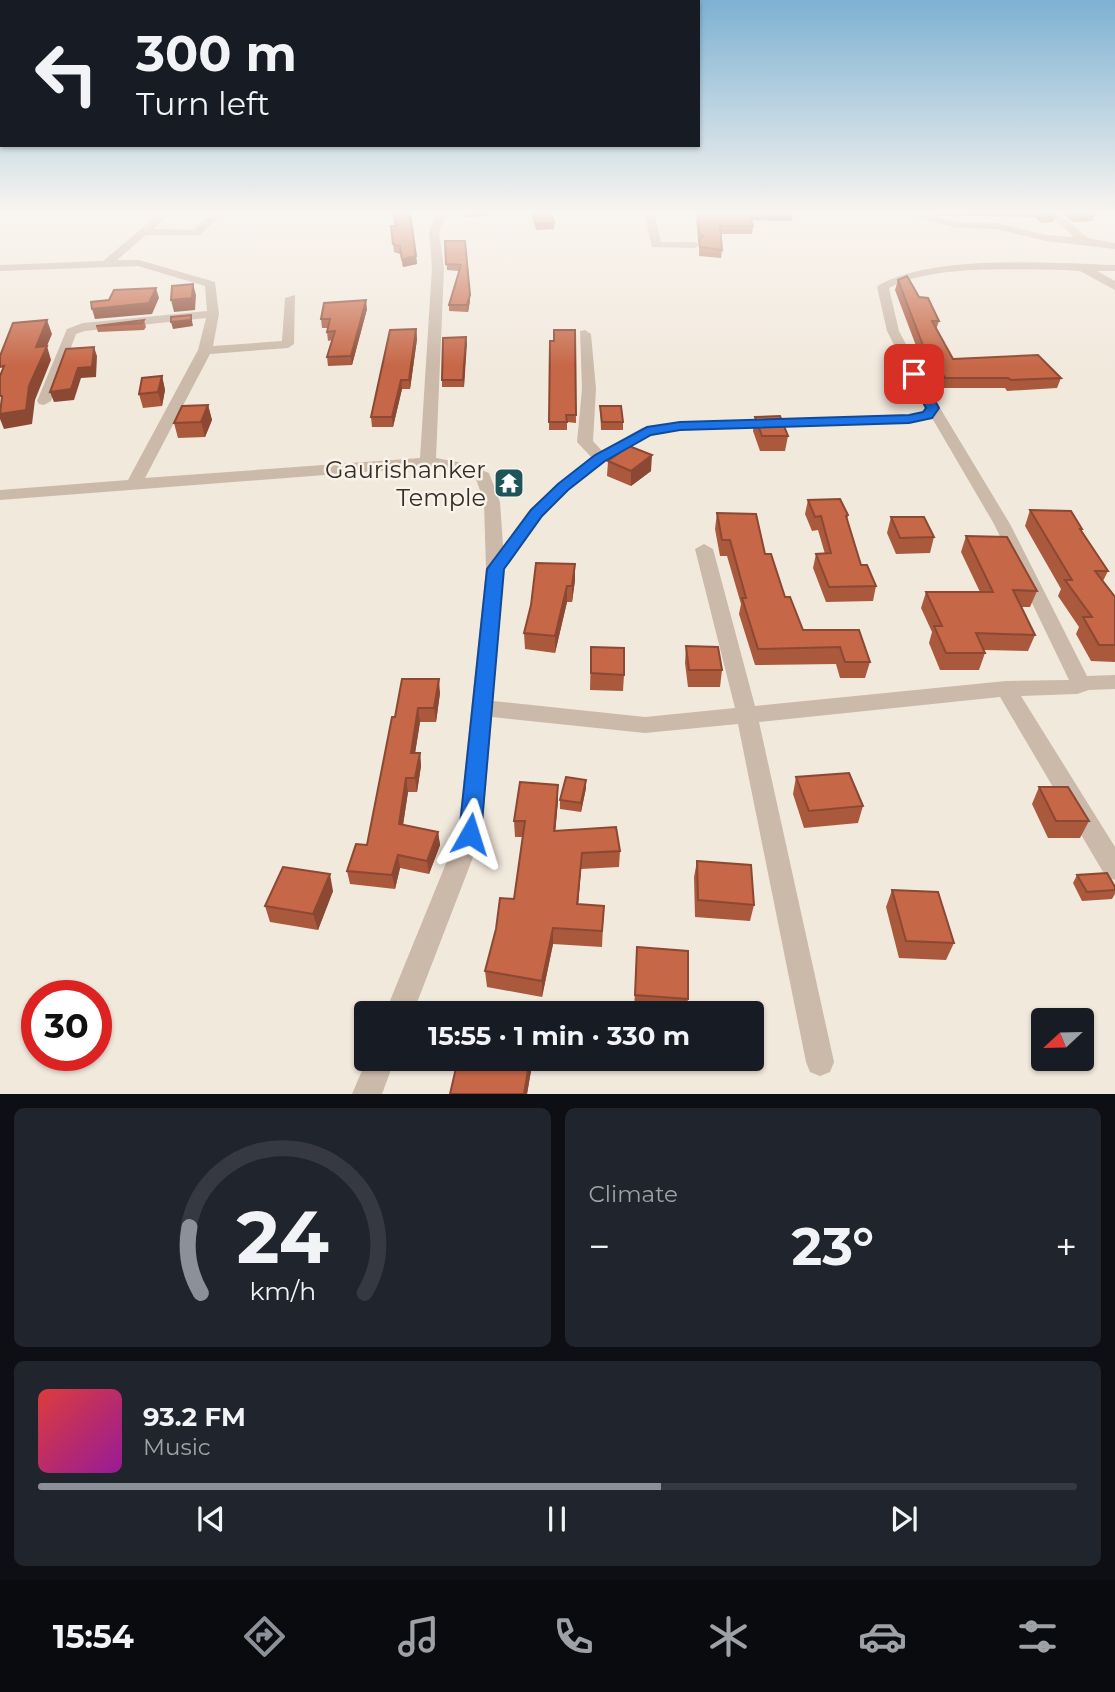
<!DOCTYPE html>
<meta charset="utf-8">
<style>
:root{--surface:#171b24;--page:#20242c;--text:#f1f3f6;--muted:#9ea1a6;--line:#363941;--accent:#8c9099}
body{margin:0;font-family:Montserrat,sans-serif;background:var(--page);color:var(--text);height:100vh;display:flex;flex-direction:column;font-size:26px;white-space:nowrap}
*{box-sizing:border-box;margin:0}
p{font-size:23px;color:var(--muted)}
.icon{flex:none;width:38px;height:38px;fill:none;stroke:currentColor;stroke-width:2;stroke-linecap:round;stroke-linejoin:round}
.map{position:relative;height:1094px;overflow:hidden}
.panel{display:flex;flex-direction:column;gap:14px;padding:14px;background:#0d0f14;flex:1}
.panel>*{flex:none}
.hud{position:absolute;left:0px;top:0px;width:700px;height:147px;box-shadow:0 2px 5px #0004;background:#171b24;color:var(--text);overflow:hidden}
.needle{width:46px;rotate:248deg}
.tools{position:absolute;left:1031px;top:1008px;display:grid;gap:14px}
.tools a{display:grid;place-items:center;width:63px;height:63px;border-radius:7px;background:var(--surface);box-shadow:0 2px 5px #0004;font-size:35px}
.speed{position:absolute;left:21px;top:980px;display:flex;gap:14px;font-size:35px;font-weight:700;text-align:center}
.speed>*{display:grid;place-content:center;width:91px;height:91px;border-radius:50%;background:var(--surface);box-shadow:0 2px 5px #0004;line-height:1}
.speed .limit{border:10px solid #d22;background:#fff;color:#111}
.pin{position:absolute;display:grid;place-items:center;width:60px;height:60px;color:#fff;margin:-30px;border-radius:14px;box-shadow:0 4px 10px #0006}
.me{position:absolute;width:77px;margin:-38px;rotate:6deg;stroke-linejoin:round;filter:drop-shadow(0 0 5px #0008)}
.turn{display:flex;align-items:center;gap:24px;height:147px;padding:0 21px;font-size:32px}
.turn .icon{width:91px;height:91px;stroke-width:2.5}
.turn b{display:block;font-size:49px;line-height:60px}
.big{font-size:52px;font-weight:700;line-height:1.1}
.panel .widget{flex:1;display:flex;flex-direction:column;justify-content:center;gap:10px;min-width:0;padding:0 24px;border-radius:10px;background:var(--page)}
.panel .dial{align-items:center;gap:0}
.dial svg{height:182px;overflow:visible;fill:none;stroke:var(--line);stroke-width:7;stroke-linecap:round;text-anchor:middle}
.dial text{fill:var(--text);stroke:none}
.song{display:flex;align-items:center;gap:21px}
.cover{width:84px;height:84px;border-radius:10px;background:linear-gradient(135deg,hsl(0 70% 55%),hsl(300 70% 35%))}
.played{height:7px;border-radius:4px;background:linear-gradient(90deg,var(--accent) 60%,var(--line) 60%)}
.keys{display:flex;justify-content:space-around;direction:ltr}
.heat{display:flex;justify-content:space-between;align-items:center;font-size:38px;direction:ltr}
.panel .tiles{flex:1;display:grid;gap:14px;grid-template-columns:1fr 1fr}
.widget:last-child{grid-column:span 2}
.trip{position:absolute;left:354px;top:1001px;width:410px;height:70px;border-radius:7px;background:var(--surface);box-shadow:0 2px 5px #0004;font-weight:700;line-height:70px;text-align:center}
.tabs{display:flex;height:112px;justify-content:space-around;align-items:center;background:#090b0e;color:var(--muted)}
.tabs .icon{width:49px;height:49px}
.tabs .selected{color:var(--accent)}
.tabs b{font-size:32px;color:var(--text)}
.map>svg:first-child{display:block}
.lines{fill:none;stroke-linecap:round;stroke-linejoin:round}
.street{fill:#cbb9a9;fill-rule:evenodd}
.wall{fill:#aa593d}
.shaded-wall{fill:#8b4832}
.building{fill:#c66747;stroke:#8b4832;stroke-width:2}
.route{fill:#1a73e8;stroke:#114b97;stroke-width:2}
.labels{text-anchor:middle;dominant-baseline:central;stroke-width:5;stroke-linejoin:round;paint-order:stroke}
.poi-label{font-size:24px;fill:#382e29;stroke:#faf3ea;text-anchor:end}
</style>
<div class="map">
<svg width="1115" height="1094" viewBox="0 0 1115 1094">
<rect width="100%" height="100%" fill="#f2e9dd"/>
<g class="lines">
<g class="street">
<path d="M160,213H171L153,229L193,230L212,213H223L200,235H146L117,260H139L215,282L219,314L213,346L282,341L285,298L295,295L294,344L288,348L210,354L145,478L420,458L432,268L429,232L437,213H447L439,232L444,268L436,458L463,463L489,473L500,502L503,546L530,509L591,457L577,442L582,389L580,331L585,330L591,334L596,389L593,441L602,451L642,428L680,422L909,415L922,412L926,408L887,331L877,287L879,285C935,254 1050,263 1115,265V271H1097L1115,281V290L1080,271L1065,270C1014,270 934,264 889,288L899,331L940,408L1010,524L1087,676L1115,675V689L1089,690L1077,694L1021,696L1115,847V880L1106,877L1000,697L759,722L834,1062L830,1072L820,1076L810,1072L806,1062L738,724L645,733L492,717L482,834L413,1013H385L458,834L486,569L484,502L476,479L454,470L428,467L0,500V490L128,480L198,350L206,318L85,331L76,334L51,401L44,405L39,404L37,401L67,329L83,323L207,311L205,286L138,266L0,271V265L103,261ZM932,418L994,524L1069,680L1006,681L755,706L713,549L704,544L695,549L735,708L645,717L493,701L504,569L542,517L569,490L605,461L651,435L680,430L909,423Z"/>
<path d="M644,213H654L661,242H695L700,245L695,248L652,247Z"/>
<path d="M897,213H917L957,222L996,223L1046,235L1074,237L1047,213H1058L1088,238L1115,243V249L1046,241L996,229L957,228Z"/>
<path d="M367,1059H395L382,1094H352Z"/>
</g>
</g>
<g class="wall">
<path d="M393,213L416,256L417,264L403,267L400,254L394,252L391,226H395Z"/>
<path d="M465,213H490V216L466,217Z"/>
<path d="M531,213H551L554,223V229L536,230Z"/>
<path d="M696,213H793L792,221L751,220L753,226L752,234H721L722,250L721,258L699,256V242L698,241Z"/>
<path d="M936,213H1053L1056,215L1053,222L1041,223L1035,217L937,215Z"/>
<path d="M1062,213H1093L1095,214L1092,221L1073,222Z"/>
<path d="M445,241H465L470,301L468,312L449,311V305L459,271L447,270Z"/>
<path d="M898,280L919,297L939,321L936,330L953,359L1061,378L1057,388L1007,391L1005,388H942L930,366L921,359L895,290Z"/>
<path d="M367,309L352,365L328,366L327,357L332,340L328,341L327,332L328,328H322L321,319Z"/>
<path d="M144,320L146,327L144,330L98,332L96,326Z"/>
<path d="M416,329L417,339L410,389H402L393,427H372L371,417Z"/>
<path d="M575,330L576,423L567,422V430H549L550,341H554Z"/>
<path d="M466,337L464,387H442V380Z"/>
<path d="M162,376L165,390L162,406L143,408L139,394Z"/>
<path d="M208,405L212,420L205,437L178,438L174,423Z"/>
<path d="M600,406L623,422V430H601Z"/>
<path d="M755,417L788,436L785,451H760L753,431Z"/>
<path d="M608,461L651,471L631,486L607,476Z"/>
<path d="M808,500L848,515L847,520L861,565L876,586L873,601L826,602L813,568L816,554H825L818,530L812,531L805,514Z"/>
<path d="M1030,510L1082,529L1081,532L1108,571L1103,581L1115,597V662L1091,661L1076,634L1079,627L1058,596L1061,589L1025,526Z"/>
<path d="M717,513L765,554L785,597L803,630L870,662L865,678H840L836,664L755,665L739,614L741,604L727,556H720L715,529Z"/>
<path d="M891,517L934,537L930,553L896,554L887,533Z"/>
<path d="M966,536L1037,591L1030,607H1021L1035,635L1028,651L984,650L985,653L979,670H940L929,643L932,632L921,608L926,592H980L961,552Z"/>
<path d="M575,580L572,602H567L555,653L525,649L524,633L531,605Z"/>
<path d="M686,646L722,670L720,687H688L685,663Z"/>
<path d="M591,647L624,675L623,691L590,690Z"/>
<path d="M440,693L436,722H420L415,753H420L421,766L417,792H408L403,825L438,832L440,845L429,874L400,868L395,889L350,884L347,871L367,845L395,717Z"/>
<path d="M796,777L863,806L858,823L804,828L793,794Z"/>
<path d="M586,780V788L581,812L560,809V800Z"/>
<path d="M558,785V801L555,830L620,851L619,867L581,869L578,904L604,906L602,947L553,944L542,997L487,987L485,971L514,899L523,837H515L514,821Z"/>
<path d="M1039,787L1089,821L1080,838H1048L1032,804Z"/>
<path d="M697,861L754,905L750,921L695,917L694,877Z"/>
<path d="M1077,875L1115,887V894L1112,899L1082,901L1073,883Z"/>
<path d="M892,890L954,943L946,960L899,958L886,907Z"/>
<path d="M333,891L318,930L270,922L265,906Z"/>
<path d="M637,947L688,999L686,1013H661L634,1011Z"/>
<path d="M458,1059H575L574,1068L532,1065L527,1094H450Z"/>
</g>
<g class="shaded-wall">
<path d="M416,256L417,264L403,267L402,259Z"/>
<path d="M193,284L196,295L195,310L174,312L171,300Z"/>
<path d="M156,288L159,298L152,314L95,319L92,309Z"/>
<path d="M470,295V301L468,312L467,305Z"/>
<path d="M366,300L367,309L352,365L351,356Z"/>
<path d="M191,315L193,326L173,329L171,322Z"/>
<path d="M47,320L52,334L47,346L51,360L35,400L32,424L4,429L0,419V414L29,386L36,347Z"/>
<path d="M416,329L417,339L410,389L409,380Z"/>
<path d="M466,337L467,344L464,387L463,380Z"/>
<path d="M94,347L97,356L96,377L81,378L74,400L54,402L50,392Z"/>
<path d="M162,376L165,390L162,406L158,392Z"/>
<path d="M401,380L402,389L393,427L392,417Z"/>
<path d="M208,405L212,420L205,437L201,422Z"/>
<path d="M652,455L651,471L631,486V471Z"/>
<path d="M575,564V580L572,602V586Z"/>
<path d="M567,586V602L555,653V636Z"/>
<path d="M439,679L440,693L436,722L434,708Z"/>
<path d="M418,708L420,722L413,766L411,753Z"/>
<path d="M420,753L421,766L417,792L415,778Z"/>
<path d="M406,778L408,792L401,838L399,824Z"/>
<path d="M586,780V788L581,812V803Z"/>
<path d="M558,785V801L554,847V831Z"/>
<path d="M438,832L440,845L429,874L427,861Z"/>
<path d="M582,853L581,869L577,920V904Z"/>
<path d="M398,855L400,868L395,889L392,875Z"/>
<path d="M330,874L333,891L318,930L313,914Z"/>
<path d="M553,928V944L542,997V981Z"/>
<path d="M530,1059H532V1065L527,1094H524Z"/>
</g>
<g class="building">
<path d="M393,213H410L416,256L402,259L400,246L393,244L391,226H396Z"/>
<path d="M532,213H551L554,223L536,224Z"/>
<path d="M697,213H748L753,226H720L722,250L700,247L699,241L703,236L699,233Z"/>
<path d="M1041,213H1053L1056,215L1043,216Z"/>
<path d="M1073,213H1093L1095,214L1075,215Z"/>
<path d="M445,241H465L470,295L467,305H449L461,265L446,264Z"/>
<path d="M907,276L919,297L928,298L939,321H932L953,359L1038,355L1061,378L1011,380L1008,378H945L932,356L924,348L898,280Z"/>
<path d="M193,284L192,298L171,300L172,286Z"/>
<path d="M156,288L149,303L92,309L91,302L109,300L114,290Z"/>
<path d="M366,300L351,356L327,357L335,331L327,332L330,319H321L324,303Z"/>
<path d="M191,315V320L171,322V317Z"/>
<path d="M47,320L36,347L47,346L29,386L26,410L0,414L2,396H0V376L4,366L0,367V356L13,323Z"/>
<path d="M144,320L142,323L96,326Z"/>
<path d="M416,329L409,380H401L392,417H371L390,330Z"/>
<path d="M554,330H575L576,415H566L567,422H549L550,341H554Z"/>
<path d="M466,337L463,380H442L443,338Z"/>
<path d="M94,347L92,367L78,368L71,389L50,392L66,349Z"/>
<path d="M162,376L158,392L139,394L142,378Z"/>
<path d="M208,405L201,422L174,423L182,406Z"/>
<path d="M600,406H621L623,422H602Z"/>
<path d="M780,416L788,436H762L755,417Z"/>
<path d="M629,446L652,455L631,471L608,461Z"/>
<path d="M840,499L848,515L846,516L861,565H867L876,586L829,587L816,554L831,553L821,516L815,517L808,500Z"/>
<path d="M1030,510L1071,511L1082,529H1080L1108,571H1095L1115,597V645H1099L1083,617H1092L1065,580H1072Z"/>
<path d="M717,513L756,514L765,554H771L785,597H790L803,630H859L870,662H845L840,647L758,649L742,598H746L730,540H722Z"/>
<path d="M891,517H924L934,537L900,538Z"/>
<path d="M966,536L1007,537L1037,591L1013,590L1035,635L976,633L985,653H946L934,626H942L926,592H993Z"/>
<path d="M536,563L575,564L572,586H567L555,636L524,633L531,605Z"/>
<path d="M686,646L718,647L722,670H689Z"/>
<path d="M591,647L624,648V675L591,673Z"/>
<path d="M402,679H439L434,708H418L411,753H420L415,778H406L399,824L438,832L427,861L398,855L392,875L347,871L356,844L367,845L392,717H395Z"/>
<path d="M849,773L863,806L809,811L796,777Z"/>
<path d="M566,777L586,780L581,803L560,800Z"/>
<path d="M520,782L558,785L554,831L616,827L620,851L582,853L577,904L604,906L602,931L553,928L542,981L485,971L496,929L500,898L514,899L525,821H514Z"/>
<path d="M1039,787H1068L1089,821H1056Z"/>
<path d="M697,861L751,865L754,905L698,900Z"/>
<path d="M283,867L330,874L313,914L265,906Z"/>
<path d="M1107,873L1115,887V890L1087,892L1077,875Z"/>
<path d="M892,890L938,892L954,943L906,941Z"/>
<path d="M637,947L688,951V999L635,995Z"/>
<path d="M476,1002L520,1008L519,1013H474Z"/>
<path d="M458,1059H530L524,1094H450Z"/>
</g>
<linearGradient id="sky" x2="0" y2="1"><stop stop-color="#7db1d2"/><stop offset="0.58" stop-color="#f9f5f0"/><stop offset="1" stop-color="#f9f5f0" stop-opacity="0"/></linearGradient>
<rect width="1115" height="366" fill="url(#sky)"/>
<path class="route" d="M914,371L920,374L939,408L932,418L909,423L680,430L651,435L605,461L568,490L542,516L504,569L481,834L478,841L470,843L463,841L459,834L487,569L531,510L558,484L595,455L647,427L680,422L909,415L923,412L926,408L907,374Z"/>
<defs>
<g id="temple-square" transform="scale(1.575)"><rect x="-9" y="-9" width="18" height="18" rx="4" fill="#1e555a" stroke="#faf3ea"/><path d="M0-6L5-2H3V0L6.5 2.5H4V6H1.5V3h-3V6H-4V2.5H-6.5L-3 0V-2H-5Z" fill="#fff"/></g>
</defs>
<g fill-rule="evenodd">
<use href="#temple-square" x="509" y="483"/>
</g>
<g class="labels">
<g class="poi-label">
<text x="486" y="469">Gaurishanker<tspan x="486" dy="28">Temple</tspan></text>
</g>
</g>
</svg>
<div class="tools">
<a><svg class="needle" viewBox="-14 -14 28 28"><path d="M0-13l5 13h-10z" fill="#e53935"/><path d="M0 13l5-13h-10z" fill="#9ea1a6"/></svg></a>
</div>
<div class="speed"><div class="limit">30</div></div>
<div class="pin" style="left:914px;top:374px;background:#d93025"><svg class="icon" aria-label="arrive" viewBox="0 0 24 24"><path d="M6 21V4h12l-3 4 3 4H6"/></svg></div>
<svg class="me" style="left:470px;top:834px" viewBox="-20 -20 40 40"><path d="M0-17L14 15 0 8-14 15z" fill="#1a73e8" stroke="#fff" stroke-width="4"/></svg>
<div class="trip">15:55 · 1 min · 330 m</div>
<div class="hud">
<div class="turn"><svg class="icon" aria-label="left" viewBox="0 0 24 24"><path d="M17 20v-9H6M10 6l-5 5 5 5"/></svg><div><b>300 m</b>Turn left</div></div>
</div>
</div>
<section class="panel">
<div class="tiles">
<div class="widget dial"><svg viewBox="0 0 100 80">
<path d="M14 69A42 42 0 1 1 86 69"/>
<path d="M14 69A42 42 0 0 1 9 40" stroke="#8c9099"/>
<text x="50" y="56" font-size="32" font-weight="700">24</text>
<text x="50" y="72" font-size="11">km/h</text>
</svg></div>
<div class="widget"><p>Climate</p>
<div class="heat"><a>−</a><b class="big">23°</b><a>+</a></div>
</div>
<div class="widget">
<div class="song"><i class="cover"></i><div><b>93.2 FM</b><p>Music</p></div></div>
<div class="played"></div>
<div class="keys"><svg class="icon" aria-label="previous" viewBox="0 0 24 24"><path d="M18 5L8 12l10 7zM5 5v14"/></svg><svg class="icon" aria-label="pause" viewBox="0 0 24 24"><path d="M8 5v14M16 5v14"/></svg><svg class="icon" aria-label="next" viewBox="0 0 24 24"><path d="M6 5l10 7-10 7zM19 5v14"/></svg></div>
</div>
</div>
</section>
<nav class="tabs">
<b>15:54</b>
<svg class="icon selected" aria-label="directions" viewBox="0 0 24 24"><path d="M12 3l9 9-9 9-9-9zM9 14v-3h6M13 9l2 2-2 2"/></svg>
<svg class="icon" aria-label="music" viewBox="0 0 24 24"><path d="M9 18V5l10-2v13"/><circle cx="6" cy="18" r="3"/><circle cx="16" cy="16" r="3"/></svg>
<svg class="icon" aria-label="phone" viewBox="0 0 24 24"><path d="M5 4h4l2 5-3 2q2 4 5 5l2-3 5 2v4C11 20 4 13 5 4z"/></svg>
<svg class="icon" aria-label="climate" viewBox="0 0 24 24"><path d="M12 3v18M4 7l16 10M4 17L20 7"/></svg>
<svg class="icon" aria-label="car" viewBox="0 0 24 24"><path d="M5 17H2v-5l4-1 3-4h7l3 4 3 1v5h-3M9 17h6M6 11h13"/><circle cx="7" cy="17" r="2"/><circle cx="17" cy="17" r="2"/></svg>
<svg class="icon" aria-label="filters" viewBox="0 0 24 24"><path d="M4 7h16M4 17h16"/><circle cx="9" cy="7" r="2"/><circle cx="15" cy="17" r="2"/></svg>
</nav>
